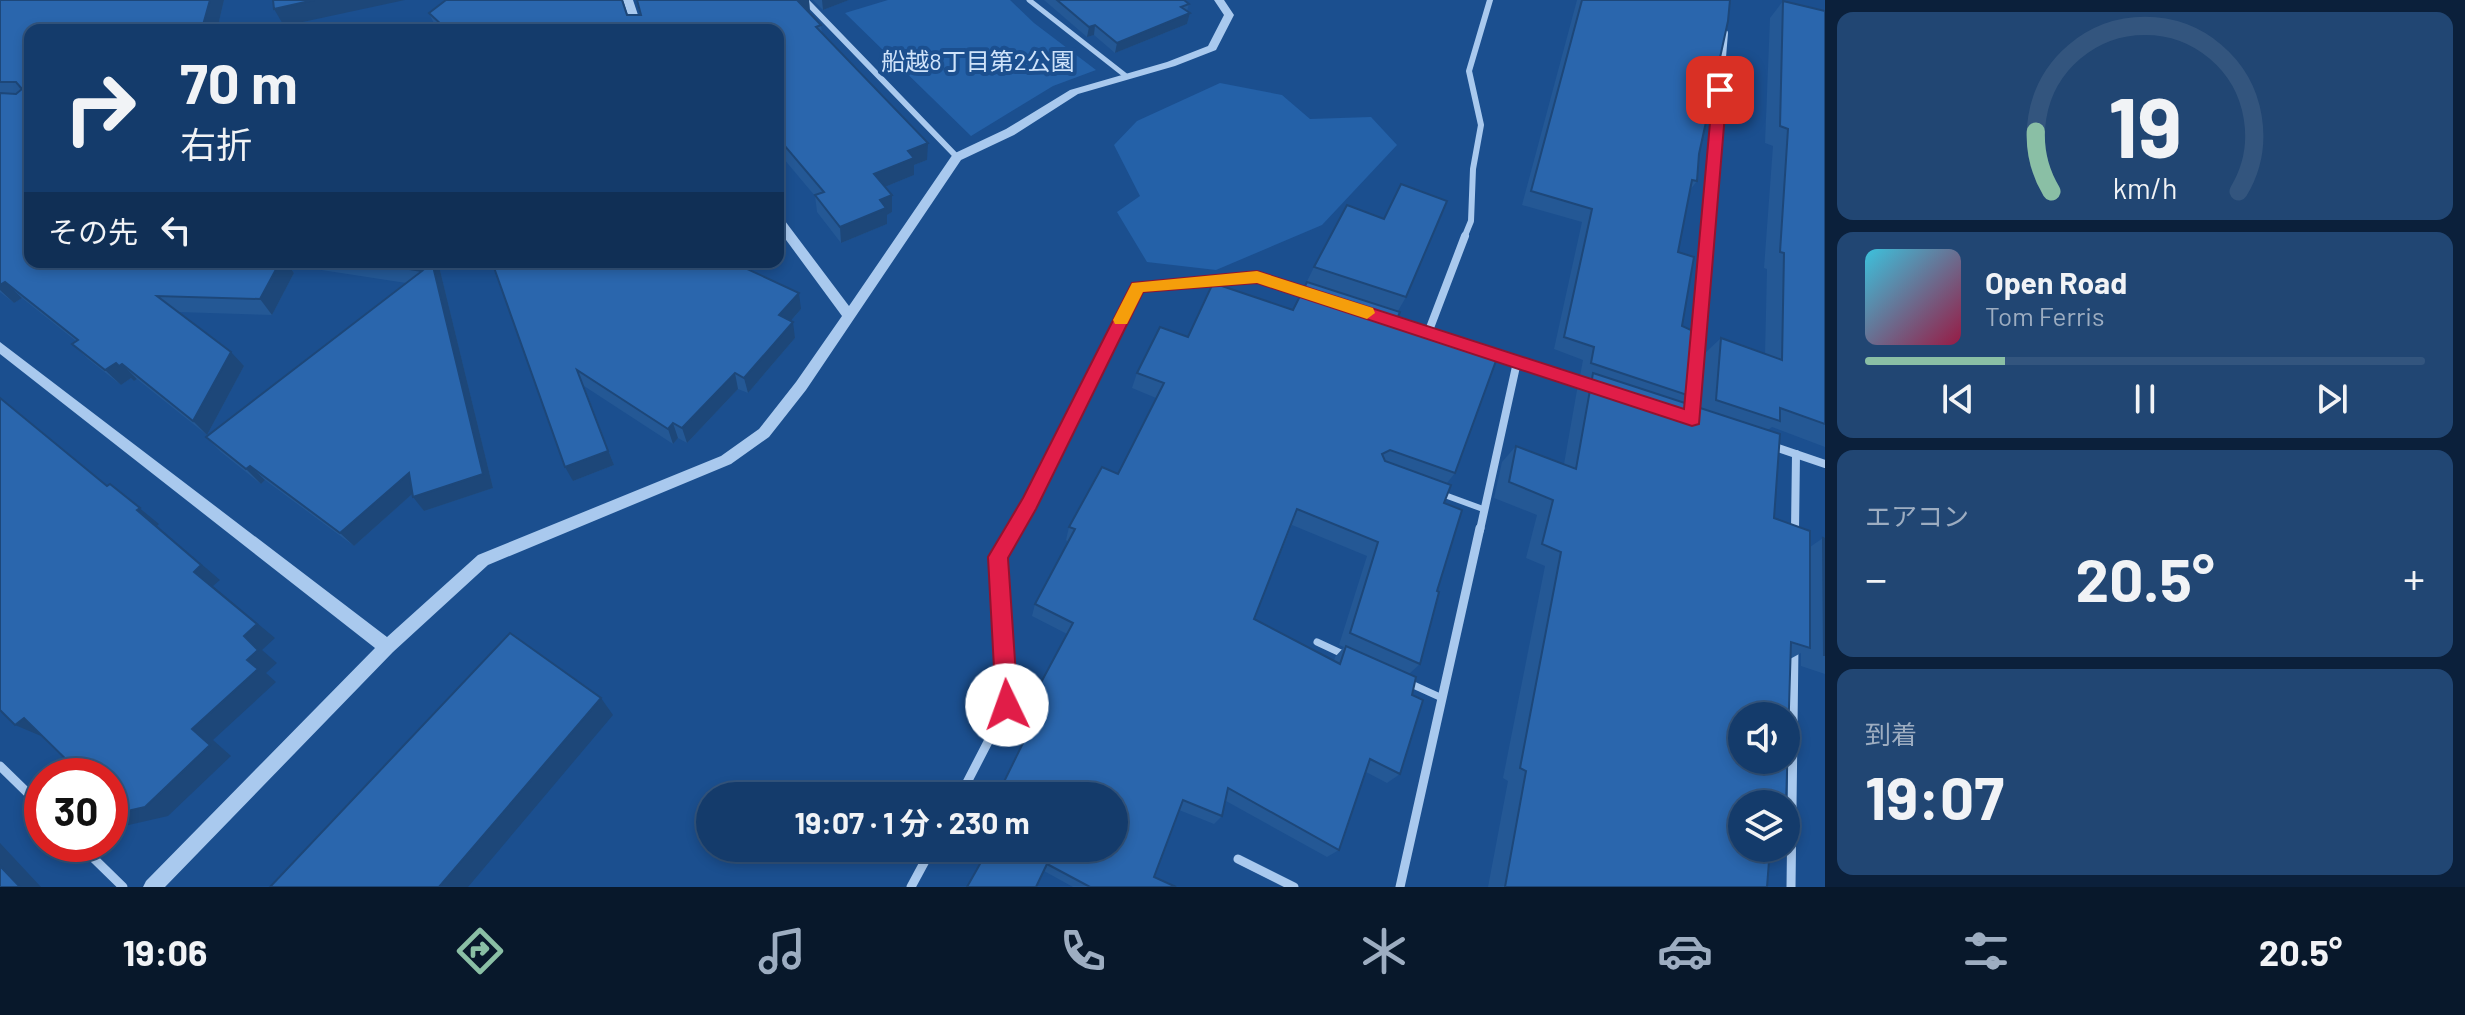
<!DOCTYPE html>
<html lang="ja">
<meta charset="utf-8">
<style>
:root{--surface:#143b6b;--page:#214673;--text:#f1f3f6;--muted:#9dadc1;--line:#33557e;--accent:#8abfa5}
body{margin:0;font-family:Barlow,"Noto Sans JP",sans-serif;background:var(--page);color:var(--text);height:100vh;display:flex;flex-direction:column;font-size:30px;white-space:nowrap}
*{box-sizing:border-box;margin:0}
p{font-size:26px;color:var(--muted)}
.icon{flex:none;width:44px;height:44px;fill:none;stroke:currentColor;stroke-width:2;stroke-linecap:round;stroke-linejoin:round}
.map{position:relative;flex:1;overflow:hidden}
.panel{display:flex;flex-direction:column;gap:12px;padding:12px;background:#0b203b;width:640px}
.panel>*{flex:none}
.banner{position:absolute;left:24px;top:24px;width:760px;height:244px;border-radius:16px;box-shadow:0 4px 12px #0003,0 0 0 2px var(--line);background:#143b6b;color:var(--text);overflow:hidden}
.tools{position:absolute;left:1728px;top:702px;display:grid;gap:16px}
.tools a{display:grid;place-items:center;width:72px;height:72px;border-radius:50%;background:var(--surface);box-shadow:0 4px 12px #0003,0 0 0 2px var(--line);font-size:40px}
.speed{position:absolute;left:24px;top:758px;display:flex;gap:16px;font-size:40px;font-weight:700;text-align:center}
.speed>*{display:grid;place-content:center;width:104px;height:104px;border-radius:50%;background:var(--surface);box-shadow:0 4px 12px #0003,0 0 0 2px var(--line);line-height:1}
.speed .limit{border:12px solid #d22;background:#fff;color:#111}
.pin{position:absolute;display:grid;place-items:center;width:68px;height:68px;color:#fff;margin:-34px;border-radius:16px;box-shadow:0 4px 12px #0006}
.me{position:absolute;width:88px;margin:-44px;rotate:357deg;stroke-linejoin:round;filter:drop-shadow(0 0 6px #0008)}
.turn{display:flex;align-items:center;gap:28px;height:168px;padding:0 24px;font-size:36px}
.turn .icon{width:104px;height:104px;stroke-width:2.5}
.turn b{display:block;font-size:56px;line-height:68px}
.then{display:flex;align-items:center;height:76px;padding:0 24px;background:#0003;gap:16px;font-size:30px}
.big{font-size:60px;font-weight:700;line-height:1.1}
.panel .tile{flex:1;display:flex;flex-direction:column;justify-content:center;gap:12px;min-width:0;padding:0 28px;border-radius:16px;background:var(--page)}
.panel .dial{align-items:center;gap:0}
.dial svg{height:208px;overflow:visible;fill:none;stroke:var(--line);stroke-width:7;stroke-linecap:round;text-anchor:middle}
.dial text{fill:var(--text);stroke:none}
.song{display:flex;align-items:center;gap:24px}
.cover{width:96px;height:96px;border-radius:12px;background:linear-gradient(135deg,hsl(190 70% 55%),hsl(340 70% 35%))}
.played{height:8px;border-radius:4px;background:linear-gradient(90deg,var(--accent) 25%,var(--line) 25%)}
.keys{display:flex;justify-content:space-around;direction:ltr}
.heat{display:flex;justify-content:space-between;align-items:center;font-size:44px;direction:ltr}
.trip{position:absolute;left:696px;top:782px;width:432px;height:80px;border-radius:40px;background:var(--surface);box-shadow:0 4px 12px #0003,0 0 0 2px var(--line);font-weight:700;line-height:80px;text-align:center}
.tabs{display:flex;height:128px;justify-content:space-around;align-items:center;background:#08182b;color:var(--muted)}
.tabs .icon{width:56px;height:56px}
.tabs .active{color:var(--accent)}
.tabs b{font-size:36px;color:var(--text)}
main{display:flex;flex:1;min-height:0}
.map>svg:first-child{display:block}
.green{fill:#2461a8}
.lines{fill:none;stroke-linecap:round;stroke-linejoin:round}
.service-far2{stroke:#a9c9ee;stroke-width:5}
.service-far1{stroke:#a9c9ee;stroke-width:6}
.service{stroke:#a9c9ee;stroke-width:7}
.minor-far2{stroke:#a9c9ee;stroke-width:6}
.minor-far1{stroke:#a9c9ee;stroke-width:8}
.minor{stroke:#a9c9ee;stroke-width:9}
.tertiary{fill:#a9c9ee;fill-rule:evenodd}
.wall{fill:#245895;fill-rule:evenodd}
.shaded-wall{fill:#1d4779}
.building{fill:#2a66ad;stroke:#1d4779;stroke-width:2;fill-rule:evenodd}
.route{fill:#e11d48;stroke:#92132f;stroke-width:2}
.slow{fill:#f59e0b}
.labels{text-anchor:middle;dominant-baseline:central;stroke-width:8;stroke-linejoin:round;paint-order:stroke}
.far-park-label{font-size:24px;fill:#cfe3fa;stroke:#1b4f8f}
</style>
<main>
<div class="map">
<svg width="1825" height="887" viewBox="0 0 1825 887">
<rect width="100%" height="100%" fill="#1b4f8f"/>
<g class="green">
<path d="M888,0H1010L1034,23L1096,70L1053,86L971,136L845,13Z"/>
<path d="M1220,83L1282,95L1310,119L1371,117L1397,145L1322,225L1216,270L1147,262L1117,212L1140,196L1114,145L1137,121Z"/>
</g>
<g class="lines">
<path class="service-far2" d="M1029,0L1126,76"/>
<path class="service-far1" d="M1442,494L1483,509"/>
<g class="service">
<path d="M1317,642L1347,656"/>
<path d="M1409,683L1442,698"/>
</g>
<g class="minor-far2">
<path d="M805,0L957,157"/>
<path d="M1464,238L1471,221L1473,169L1481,125L1469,71L1490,0"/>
<path d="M1708,238L1725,33"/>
</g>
<g class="minor-far1">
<path d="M1428,333L1465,236"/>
<path d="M1453,341L1593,387"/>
<path d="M1699,342L1708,236"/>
<path d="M1769,445L1825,464"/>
<path d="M1014,530L1138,287L1257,277L1311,295"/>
<path d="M1480,530L1517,362"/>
<path d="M1795,530L1796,454"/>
</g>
<g class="minor">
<path d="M1795,537V528"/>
<path d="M0,766L42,807"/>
<path d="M960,796L1007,705L998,557L1015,528"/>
<path d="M79,844L123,887"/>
<path d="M1238,859L1294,887"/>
<path d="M911,887L932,848"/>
<path d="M1400,887L1480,528"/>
<path d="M1791,887L1794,647"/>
</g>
<g class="tertiary">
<path d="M623,0H633L643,30H633Z"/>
<path d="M1214,0H1224L1234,15L1216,50L1175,66L1078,94L1014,135L961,160L806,390L769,437L731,464L488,565L393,652L165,887H143L146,881L375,648L0,354V342L387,637L478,555L721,456L759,429L796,382L842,316L778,229V216L782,217L849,306L953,154L1006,129L1070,90L1167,62L1208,46L1224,15Z"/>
</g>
</g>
<g class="wall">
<path d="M0,0H224L217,30H30V262H438L493,488L424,511L412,494L354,546L265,480L261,484L221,452L206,437L406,283L289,265L294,273L272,315L178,312L244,366L207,435L137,379L134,381L131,378L121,385L88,359L72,344L76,341L22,298L14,303L0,292Z"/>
<path d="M636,0H809L810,13L821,25L822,33L927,160L914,165V175L885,187L892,195V212L887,215V224L841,243L817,212L815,196L778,152V30H437L429,13L640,15Z"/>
<path d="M813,0H849L823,10Z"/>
<path d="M1044,0H1184L1189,4L1187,11L1190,13L1187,24L1115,53L1094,35L1087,37Z"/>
<path d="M1577,0H1730L1699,154L1697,181L1690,190L1678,252L1682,326L1699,399L1692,405L1700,408L1704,354L1721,338L1765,354L1767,269L1764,268L1773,146L1765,143L1770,18L1783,1L1825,11V447L1772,427L1768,430L1774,518L1810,547L1823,538L1825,539V674L1801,666V653L1790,659L1742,804L1767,887H1488L1508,781L1503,778L1545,566L1526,558L1537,515L1494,498L1502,462L1516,446L1564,464L1577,390L1588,378L1580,376L1583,360L1554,349L1582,222L1522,205Z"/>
<path d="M492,262H726L725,264L801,309L791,321L795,338L748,393L738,389L687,443L678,438L673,444L584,386L614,465L573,481Z"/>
<path d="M1314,267L1406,297L1398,311L1397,319L1455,473L1447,483L1437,591L1420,664L1409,674L1412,695L1400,774L1387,783L1366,772L1339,850L1327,857L1226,801L1222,816L1214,824L1179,810L1154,877L1176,887H1073L1044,871L989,848H1114L1021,746L1013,741L1015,731L1067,634L1032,616L1035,604L1068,542L1066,540L1069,527L1118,474L1156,398L1132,388L1137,373L1188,337L1293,310ZM1292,525L1367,556L1339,645L1344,647L1335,657L1334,661L1254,619Z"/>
</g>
<g class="shaded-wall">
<path d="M210,0H224L217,30H182Z"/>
<path d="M314,0H405L284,26L274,9Z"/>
<path d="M799,0H809L810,14L800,18Z"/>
<path d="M822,0H849L823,10Z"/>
<path d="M1190,13L1187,24L1115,53L1117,43Z"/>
<path d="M1095,25L1094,35L1087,37L1089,27Z"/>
<path d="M928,143L927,160L914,165V175L875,191L874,174L908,151Z"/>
<path d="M892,195V212L887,215V224L841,243L840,227L880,200Z"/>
<path d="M280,262H286L294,273L272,315L260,299Z"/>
<path d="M432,262H438L493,488L424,511L413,497Z"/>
<path d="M5,282L22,298L14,303L0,290V285Z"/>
<path d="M799,293L801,309L782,331L779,315Z"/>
<path d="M793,322L795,338L748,393L744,378Z"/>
<path d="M231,352L244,366L207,435L193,421Z"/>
<path d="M116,363L122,364L137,379L134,381L131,378L121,385L105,370Z"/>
<path d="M577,370L614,465L573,481L565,467Z"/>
<path d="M735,373L738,389L687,443L682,428Z"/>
<path d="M673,423L678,438L673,444L668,429Z"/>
<path d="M250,466L265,480L261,484L246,469Z"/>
<path d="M409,473L420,487L354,546L340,533Z"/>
<path d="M110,484L159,524L157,526L220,580L213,586L275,638L262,650L277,663L266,673L276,682L213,740L231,756L168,816L120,827L110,823V815L192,729L247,660L244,636L194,572L137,510Z"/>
<path d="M601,698L613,715L468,887H439Z"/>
<path d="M24,718L50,729L41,736L15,725Z"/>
<path d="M0,843L41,887H20L0,866Z"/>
</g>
<g class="building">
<path d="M0,0H210L203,25L182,30H30V262H280L260,299L157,296L231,352L193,421L122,364L119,366L116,363L105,370L72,344L78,340L5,282L0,285V93L16,94L22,89L16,82H0Z"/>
<path d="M273,0H314L274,9Z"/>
<path d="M446,0H622L627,15H641L637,0H800L798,1L821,25L816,27L928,143L908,151L914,158L874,174L892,195L880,200L886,208L840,227L815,195L824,192L778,138V30H440L443,26L429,13Z"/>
<path d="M1057,0H1184L1189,4L1181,7L1190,13L1117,43L1095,25L1089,27Z"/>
<path d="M1582,0H1730L1728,21L1699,154L1697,181L1692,180L1678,252L1694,257L1682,326L1704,336L1699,399L1591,363L1594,347L1564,337L1592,209L1531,191Z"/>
<path d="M1783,1L1825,11V424L1780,408V421L1716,400L1721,338L1782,360L1784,253L1780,252L1788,129L1780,126Z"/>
<path d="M1401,184L1447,201L1406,297L1314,267L1347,205L1384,219Z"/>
<path d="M364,262H432L483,474L413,497L409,473L340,533L250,466L246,469L206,437L422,271Z"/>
<path d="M492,262H715L743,267L799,293L779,315L793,322L744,378L735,373L682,428L673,423L668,429L577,370L608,451L565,467Z"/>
<path d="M1307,282L1400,312L1397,319L1497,358L1455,473L1390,450L1382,454L1385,461L1451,485L1444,503L1462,510L1437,591L1439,592L1420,664L1350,633L1378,542L1297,509L1254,619L1340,664L1346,646L1416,677L1412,695L1423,700L1400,774L1370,759L1339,850L1228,788L1222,816L1183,800L1154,877L1176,887H1090L1047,864L1036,887H967L989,848H1114V796H997L1026,737L1015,731L1073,623L1035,604L1075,529L1069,527L1102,467L1118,474L1164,383L1137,373L1160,327L1188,337L1213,283L1293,310Z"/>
<path d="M1593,373L1780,434L1774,518L1810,531V648L1791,642L1786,804H1742V848H1770L1767,887H1505L1526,771L1520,768L1561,552L1542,544L1553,500L1509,482L1516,446L1576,469ZM1742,716H1786V760H1742Z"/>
<path d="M0,398L107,486L110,484L140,508L137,510L201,565L194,572L257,624L244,636L258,650L247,660L258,669L192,729L210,745L145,807L110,815V776H83L24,718L15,725L0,710Z"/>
<path d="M1823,538L1825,539V655H1824Z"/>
<path d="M510,633L601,698L439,887H270Z"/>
<path d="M0,866L20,887H0Z"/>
</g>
<path class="route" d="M1720,85L1727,90L1699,424L1692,426L1257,283L1143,292L1036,509L1008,558L1018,705L1014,713L1007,716L999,713L996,705L988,557L1023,498L1132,283L1257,271L1684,409L1713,90Z"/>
<path class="slow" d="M1257,271L1373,308L1375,313L1367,319L1257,283L1143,292L1127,324H1115L1113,320L1132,283Z"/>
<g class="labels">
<g class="far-park-label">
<text x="978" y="60">船越8丁目第2公園</text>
</g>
</g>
</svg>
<div class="tools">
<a><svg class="icon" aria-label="sound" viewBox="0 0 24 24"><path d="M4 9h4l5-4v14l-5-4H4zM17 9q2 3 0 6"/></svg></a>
<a><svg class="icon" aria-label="layers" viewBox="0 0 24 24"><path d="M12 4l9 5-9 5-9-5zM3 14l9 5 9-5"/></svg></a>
</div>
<div class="speed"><div class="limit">30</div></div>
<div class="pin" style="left:1720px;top:90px;background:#d93025"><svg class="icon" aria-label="arrive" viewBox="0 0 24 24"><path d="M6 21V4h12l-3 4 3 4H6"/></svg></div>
<svg class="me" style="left:1007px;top:705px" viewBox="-20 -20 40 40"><circle r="19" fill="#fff"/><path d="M0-13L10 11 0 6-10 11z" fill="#e11d48"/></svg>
<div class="trip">19:07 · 1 分 · 230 m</div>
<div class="banner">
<div class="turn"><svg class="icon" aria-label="right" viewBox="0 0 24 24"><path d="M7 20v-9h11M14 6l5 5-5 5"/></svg><div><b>70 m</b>右折</div></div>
<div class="then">その先<svg class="icon" aria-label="left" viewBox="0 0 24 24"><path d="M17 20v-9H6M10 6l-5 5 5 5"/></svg></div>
</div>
</div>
<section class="panel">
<div class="tile dial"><svg viewBox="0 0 100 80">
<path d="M14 69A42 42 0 1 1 86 69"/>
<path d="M14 69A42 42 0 0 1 8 46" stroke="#8abfa5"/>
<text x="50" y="56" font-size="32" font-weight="700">19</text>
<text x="50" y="72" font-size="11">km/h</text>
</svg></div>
<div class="tile">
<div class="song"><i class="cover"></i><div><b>Open Road</b><p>Tom Ferris</p></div></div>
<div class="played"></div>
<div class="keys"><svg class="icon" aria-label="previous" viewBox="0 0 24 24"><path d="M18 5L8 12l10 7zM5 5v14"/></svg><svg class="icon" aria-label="pause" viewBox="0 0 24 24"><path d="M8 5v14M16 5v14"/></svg><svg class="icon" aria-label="next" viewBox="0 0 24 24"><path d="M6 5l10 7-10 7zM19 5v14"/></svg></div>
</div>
<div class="tile"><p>エアコン</p>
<div class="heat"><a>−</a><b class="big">20.5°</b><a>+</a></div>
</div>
<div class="tile"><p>到着</p><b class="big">19:07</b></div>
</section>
</main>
<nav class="tabs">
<b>19:06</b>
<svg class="icon active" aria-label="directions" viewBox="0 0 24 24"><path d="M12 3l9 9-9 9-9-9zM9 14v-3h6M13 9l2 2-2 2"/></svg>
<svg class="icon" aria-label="music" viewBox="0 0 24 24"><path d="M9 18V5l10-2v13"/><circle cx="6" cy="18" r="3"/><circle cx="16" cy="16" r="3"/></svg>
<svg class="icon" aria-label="phone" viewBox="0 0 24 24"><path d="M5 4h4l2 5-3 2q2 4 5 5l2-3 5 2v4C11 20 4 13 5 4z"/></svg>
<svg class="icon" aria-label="climate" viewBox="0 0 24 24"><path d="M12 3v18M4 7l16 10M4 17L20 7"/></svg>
<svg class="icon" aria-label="car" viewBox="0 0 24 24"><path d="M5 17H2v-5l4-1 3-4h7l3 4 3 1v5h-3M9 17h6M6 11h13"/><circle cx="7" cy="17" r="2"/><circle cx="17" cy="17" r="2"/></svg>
<svg class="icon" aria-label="filters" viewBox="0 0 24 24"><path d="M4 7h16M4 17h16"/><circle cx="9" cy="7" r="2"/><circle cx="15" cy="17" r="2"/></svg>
<b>20.5°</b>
</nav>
